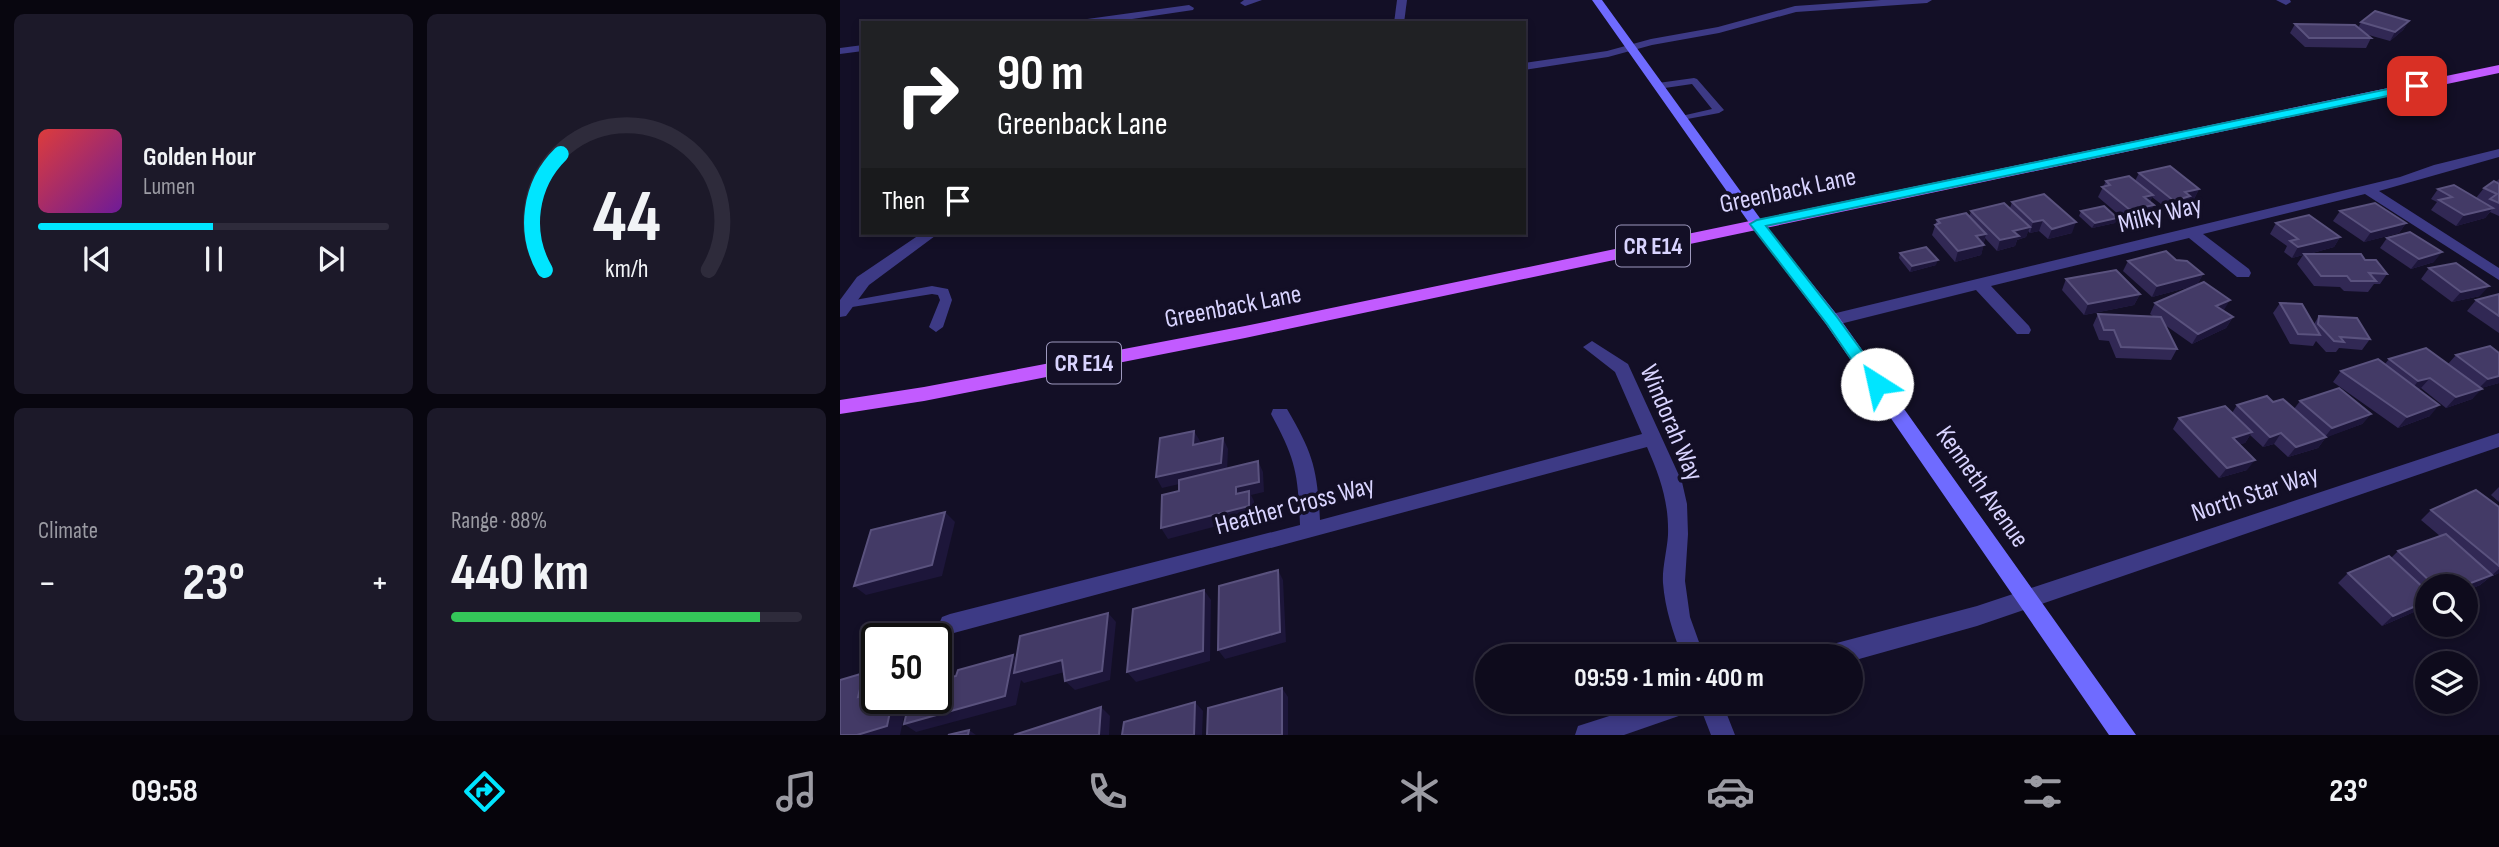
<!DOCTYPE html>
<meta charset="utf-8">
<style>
:root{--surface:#0e0b1c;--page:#1c1929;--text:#f1f3f6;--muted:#9b9ba3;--line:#2e2b3b;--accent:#00e5ff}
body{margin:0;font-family:"Sofia Sans Condensed",sans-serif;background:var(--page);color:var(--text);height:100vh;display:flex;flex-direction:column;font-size:26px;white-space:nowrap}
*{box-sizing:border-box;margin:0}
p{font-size:23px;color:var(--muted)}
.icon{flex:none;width:38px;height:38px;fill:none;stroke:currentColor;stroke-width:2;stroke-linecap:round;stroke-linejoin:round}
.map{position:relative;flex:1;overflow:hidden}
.details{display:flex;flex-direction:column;gap:14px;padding:14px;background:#08060f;width:840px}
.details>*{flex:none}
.banner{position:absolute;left:21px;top:21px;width:665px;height:214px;border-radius:0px;box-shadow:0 4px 10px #0003,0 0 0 2px var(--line);background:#202124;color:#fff;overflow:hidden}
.tools{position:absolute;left:1575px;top:574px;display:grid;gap:14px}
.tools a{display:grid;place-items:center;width:63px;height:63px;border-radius:50%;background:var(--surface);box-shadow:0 4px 10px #0003,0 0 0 2px var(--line);font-size:35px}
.speed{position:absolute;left:21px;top:623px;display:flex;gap:14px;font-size:35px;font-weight:700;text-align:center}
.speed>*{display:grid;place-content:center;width:91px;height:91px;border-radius:50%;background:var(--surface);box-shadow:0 4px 10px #0003,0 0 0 2px var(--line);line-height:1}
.speed .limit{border:4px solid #111;border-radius:10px;background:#fff;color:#111}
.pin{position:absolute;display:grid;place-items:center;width:60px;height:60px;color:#fff;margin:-30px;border-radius:14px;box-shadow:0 4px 10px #0006}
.me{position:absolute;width:77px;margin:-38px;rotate:325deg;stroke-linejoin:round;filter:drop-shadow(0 0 5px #0008)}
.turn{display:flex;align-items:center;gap:24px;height:147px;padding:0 21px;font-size:32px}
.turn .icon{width:91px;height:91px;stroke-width:2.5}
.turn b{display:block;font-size:49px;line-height:60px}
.then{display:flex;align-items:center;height:66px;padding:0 21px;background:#0003;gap:14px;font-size:26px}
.big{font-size:52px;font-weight:700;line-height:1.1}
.details .widget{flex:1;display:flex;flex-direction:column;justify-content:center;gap:10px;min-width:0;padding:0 24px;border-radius:10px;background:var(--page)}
.details .dial{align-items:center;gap:0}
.dial svg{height:182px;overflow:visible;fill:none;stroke:var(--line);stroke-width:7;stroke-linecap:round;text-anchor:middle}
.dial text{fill:var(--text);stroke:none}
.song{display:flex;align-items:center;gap:21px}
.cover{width:84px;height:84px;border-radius:10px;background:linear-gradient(135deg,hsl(0 70% 55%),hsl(280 70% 35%))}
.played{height:7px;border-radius:4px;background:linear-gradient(90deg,var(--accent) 50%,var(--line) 50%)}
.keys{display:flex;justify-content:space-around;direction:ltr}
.heat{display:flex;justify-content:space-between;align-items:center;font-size:38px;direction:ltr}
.charge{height:10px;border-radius:5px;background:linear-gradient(90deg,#34c759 88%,var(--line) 0)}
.details .tiles{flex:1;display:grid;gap:14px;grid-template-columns:repeat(2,1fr)}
.trip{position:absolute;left:635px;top:644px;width:388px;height:70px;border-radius:35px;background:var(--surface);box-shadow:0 4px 10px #0003,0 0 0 2px var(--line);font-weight:700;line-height:70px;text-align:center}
.menu{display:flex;height:112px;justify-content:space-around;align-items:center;background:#06040b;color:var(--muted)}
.menu .icon{width:49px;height:49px}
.menu .active{color:var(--accent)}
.menu b{font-size:32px;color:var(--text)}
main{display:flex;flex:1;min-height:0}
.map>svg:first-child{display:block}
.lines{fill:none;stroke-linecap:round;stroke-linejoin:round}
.service{fill:#3d3a85;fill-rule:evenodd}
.minor{fill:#3d3a85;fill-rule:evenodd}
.secondary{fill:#6f6bff;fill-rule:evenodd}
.primary{fill:#c25bff;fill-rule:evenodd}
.wall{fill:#312854}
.shaded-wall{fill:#1d163a}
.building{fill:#433a66;stroke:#5a527e;stroke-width:2}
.route{fill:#00e5ff;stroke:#0095a6;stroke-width:2}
.labels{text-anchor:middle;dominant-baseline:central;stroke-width:7;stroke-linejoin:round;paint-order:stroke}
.shield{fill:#130f26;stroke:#9e99be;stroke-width:2}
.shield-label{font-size:24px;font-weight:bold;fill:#d9d4ff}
.street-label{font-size:26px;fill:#d9d4ff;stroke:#130f26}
</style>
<main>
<section class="details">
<div class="tiles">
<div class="widget">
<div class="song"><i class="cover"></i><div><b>Golden Hour</b><p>Lumen</p></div></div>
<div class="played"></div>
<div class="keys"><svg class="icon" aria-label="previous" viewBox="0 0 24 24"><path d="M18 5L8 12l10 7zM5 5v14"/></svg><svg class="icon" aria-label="pause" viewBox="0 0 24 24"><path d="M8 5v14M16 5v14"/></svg><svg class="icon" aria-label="next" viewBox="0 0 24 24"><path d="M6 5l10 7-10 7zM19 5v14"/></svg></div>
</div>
<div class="widget dial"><svg viewBox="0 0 100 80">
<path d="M14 69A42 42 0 1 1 86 69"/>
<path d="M14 69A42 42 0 0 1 21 18" stroke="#00e5ff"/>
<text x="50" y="56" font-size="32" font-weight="700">44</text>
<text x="50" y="72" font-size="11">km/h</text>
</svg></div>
<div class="widget"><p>Climate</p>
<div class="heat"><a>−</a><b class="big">23°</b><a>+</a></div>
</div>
<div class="widget"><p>Range · 88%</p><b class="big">440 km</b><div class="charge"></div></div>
</div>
</section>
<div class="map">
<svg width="1659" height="735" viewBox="0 0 1659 735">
<rect width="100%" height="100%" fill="#130f26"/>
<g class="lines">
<g class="service">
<path d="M854,78L857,79L884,110L879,113L837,121V117L872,109L852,84L818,89L813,86L818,83Z"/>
<path d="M92,286L108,289L112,300L103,327L96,332L89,327L100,300L98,295L92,294L0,309V303L4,302Z"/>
</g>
<g class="minor">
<path d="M422,0L405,6L400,3L404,0Z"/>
<path d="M557,0H567L564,23H554Z"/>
<path d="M1041,0H1092L1087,3L956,12L879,33L812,45L768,57L684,70V63L767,51L811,39L878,27L955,6Z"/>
<path d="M1436,0H1450L1451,2L1446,5Z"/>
<path d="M349,5L354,8L353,10L265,23H235L240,20Z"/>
<path d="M23,45V51L0,54V48Z"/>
<path d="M1659,149V157L1539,191L1659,268V280L1525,194L1363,234L1409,269L1411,273L1409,277H1397L1349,238L1151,286L1189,326L1191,330L1189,334H1177L1136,290L992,326L984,320L992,314L1560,177L1594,165Z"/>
<path d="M82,233H99L29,285L6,316L0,317V300L17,277Z"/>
<path d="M752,341L788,364L842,482L847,504L848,534L845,581L850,617L864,656H842C833,632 825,609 823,583C822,568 827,551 828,535C829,502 820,477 807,447L110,634L102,631L99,624L102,617L110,614L460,525C458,473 456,460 431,414L433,409H447C473,454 477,467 480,520L802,434L775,372L743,347Z"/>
<path d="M1659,433V447L1137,626L1012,661V656H977L981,648L989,645L1137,606Z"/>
<path d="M813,702H882L895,735H871L859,704L856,710L784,735H735L738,726Z"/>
</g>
<path class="secondary" d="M752,0H762L922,221L998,316L1296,735H1269L986,324L912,227Z"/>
<path class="primary" d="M1659,65V73L405,338L84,401L0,414V400L84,387L405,326Z"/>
</g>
<g class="wall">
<path d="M1569,21L1563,30L1550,41L1525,34L1531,38L1526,48L1465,47L1450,33L1455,24L1518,28L1521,22Z"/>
<path d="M1299,173L1359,189L1354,199L1349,200L1345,207L1330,211L1312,197L1310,202L1309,215L1285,220L1258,197L1266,181H1295Z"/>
<path d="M1659,179V216L1650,212L1645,218L1616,226L1591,210L1597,202L1591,199L1598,189L1636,198L1644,188L1656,182Z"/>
<path d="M1172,202L1232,233L1208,239L1199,231L1190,233L1188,231L1186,237L1177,240L1175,246L1157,251L1145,238L1141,255L1115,262L1092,235L1097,220L1129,217L1131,211L1170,208Z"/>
<path d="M1241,211L1277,218L1275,223L1252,228L1239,216Z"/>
<path d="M1500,211L1566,223L1559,233L1524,242L1493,221Z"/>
<path d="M1436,223L1500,237L1494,247L1469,254L1525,260L1547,274L1540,284H1534L1528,292L1504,291L1500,287L1474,286L1457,264L1463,255L1452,258L1444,252L1447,246L1430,234Z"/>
<path d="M1547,238L1594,262L1571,269L1540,248Z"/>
<path d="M1060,253L1096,265L1070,272L1059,258Z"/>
<path d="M1336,260L1363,274L1357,285L1312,297L1283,271L1288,261Z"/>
<path d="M1589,268L1640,296L1612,302L1581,279Z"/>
<path d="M1226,279L1300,294L1294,305L1244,315L1222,290Z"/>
<path d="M1659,294V333L1627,311L1636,300Z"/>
<path d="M1315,303L1384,310L1383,311L1393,317L1386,328L1352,344L1325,325L1337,349L1331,360L1276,358L1269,341L1259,340L1253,325L1258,314L1313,316L1310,314Z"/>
<path d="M1440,303L1474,324L1479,316L1530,339L1522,350L1499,348L1496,352H1486L1476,341L1473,346L1450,344L1433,313Z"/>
<path d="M1616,355L1659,383L1641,388L1632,399L1606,408L1581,388L1578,389L1590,416L1558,428L1493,382L1501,371L1545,364L1549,359L1608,364Z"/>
<path d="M1460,401L1531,414L1522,424L1486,437L1478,448L1448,457L1434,444L1423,447L1410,435L1405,443L1399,444L1407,470L1379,478L1333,429L1339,418L1392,413L1397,405L1433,402L1454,409Z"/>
<path d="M1659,487V502L1651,495Z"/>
<path d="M1659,507V573L1650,577L1640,585L1626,591V586H1587V604L1583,608L1542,626L1498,583L1508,573L1551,558L1558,551L1600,536L1581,520L1591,510Z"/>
</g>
<g class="shaded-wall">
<path d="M1569,21L1563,30L1550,41L1555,32Z"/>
<path d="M1359,189L1354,199L1349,200L1345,207L1330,211L1334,201L1345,192Z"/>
<path d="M1313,195L1308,206L1304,197Z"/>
<path d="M1314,205L1309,215L1285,220L1290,210Z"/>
<path d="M1653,208L1645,218L1616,226L1624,215Z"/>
<path d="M1277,218L1275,223L1252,228L1255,223Z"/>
<path d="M1203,220L1199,231L1190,233L1193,222Z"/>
<path d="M1236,222L1232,233L1208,239L1212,229Z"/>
<path d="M1566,223L1559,233L1524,242L1531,232Z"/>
<path d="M1190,227L1186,237L1177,240L1175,246L1157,251L1160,240L1173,231Z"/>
<path d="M1146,234L1143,245L1136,236Z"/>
<path d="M1500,237L1494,247L1465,255L1464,254L1463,255L1452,258L1458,247Z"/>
<path d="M1144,245L1141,255L1115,262L1118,251Z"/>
<path d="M1602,252L1594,262L1571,269L1579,259Z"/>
<path d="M1098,260L1096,265L1070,272L1072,266Z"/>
<path d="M1363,274L1357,285L1312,297L1317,286Z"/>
<path d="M1649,286L1640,296L1612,302L1621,292Z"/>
<path d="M1300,294L1294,305L1244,315L1248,304Z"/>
<path d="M1390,300L1384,310L1370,317L1376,306Z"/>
<path d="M1393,317L1386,328L1352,344L1358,334Z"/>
<path d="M1659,376V383L1638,389L1648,379Z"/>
<path d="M1590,378L1581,388L1570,392L1578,381Z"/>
<path d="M1642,389L1632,399L1606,408L1616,397Z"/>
<path d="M1599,405L1590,416L1558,428L1567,417Z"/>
<path d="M1531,414L1522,424L1485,438L1486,437L1478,448L1448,457L1456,447L1484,438L1492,428Z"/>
<path d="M354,431L360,441V455L353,445Z"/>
<path d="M1412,432L1405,443L1386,448L1393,438Z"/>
<path d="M1441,433L1434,444L1423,447L1430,437Z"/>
<path d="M383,438L388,449L387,473L322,488L316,477Z"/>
<path d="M1415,460L1407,470L1379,478L1387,468Z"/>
<path d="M418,461L423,472L424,492L411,495L414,501L415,516L328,539L321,528L396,494V487Z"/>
<path d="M105,512L115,522L102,576L26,595L14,586Z"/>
<path d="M1659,569V573L1650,577L1640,585L1626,591V586H1623L1652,575Z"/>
<path d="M438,570L443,580L446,642L385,659L378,650Z"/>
<path d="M364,590L371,600L370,661L296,682L287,672Z"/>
<path d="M1587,601V604L1583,608L1542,626L1553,616Z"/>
<path d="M268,613L276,622L270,680L235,690L225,681Z"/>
<path d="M173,655L183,664L222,660L232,670L184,683L181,680L176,705L76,732L64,724Z"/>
<path d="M24,673L37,682L31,706L18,697Z"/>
<path d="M442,688L448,697V735H442Z"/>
<path d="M53,698H68L60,735H17Z"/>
<path d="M355,702L363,711L362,735H354Z"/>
<path d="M261,707L270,716L269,735H259Z"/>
<path d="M129,730L136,735H128Z"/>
</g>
<g class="building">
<path d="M1535,11L1569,21L1555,32L1521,22Z"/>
<path d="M1455,24L1515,25L1531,38H1469Z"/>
<path d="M1330,166L1359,189L1345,192L1350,196L1334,201L1299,173Z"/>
<path d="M1289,176L1313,195L1304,197L1314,205L1290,210L1262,187L1270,185L1266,181Z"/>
<path d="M1654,181L1659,184V203L1650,199L1657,194L1644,188Z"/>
<path d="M1614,185L1653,208L1624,215L1599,200L1612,197L1598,189Z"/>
<path d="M1204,194L1236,222L1212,229L1203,220L1193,222L1172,202Z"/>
<path d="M1164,203L1190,227L1173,231L1179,236L1160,240L1131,211Z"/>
<path d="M1535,203L1566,223L1531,232L1500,211Z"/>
<path d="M1264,206L1277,218L1255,223L1241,211Z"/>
<path d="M1126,213L1146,234L1136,236L1144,245L1118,251L1095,225L1100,223L1097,220L1100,219Z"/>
<path d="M1469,215L1500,237L1458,247L1450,241L1458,239L1436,223Z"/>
<path d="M1570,232L1602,252L1579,259L1547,238Z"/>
<path d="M1086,247L1098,260L1072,266L1060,253Z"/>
<path d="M1326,251L1336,260L1347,261L1363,274L1317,286L1288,261Z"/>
<path d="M1464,254H1521L1525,260H1536L1547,274L1529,273L1536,281H1511L1507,276H1481Z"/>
<path d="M1616,263L1649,286L1621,292L1589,268Z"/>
<path d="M1276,270L1300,294L1248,304L1226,279Z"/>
<path d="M1364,282L1390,300L1376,306L1393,317L1358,334L1315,303Z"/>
<path d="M1659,294V316L1636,300Z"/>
<path d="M1440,303L1462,304L1480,335L1458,334Z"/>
<path d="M1258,314L1321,317L1337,349L1281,347L1274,330H1264Z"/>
<path d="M1479,316L1517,318L1530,339L1500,337L1504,342L1494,341L1478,324Z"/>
<path d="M1650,346L1659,353V376L1648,379L1616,355Z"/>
<path d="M1586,348L1642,389L1616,397L1590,378L1578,381L1549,359Z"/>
<path d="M1538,359L1599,405L1567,417L1501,371Z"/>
<path d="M1499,388L1531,414L1492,428L1460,401Z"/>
<path d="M1427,396L1433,402L1443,399L1486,437L1456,447L1441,433L1430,437L1397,405Z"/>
<path d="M1385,406L1412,432L1393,438L1415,460L1387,468L1339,418Z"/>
<path d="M354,431L353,445L383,438L381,463L316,477L320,438Z"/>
<path d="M418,461L419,482L396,487V494L409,491V506L321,528L322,495L339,491V480Z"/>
<path d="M1636,490L1659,507V566L1591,510Z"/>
<path d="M105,512L92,565L14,586L31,530Z"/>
<path d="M1606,534L1652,575L1623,586H1595L1558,551Z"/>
<path d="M1549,556L1587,591V601L1553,616L1508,573Z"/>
<path d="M438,570L440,632L378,650L379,586Z"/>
<path d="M364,590L363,651L287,672L293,609Z"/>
<path d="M268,613L262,671L225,681L222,660L174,673L180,636Z"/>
<path d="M173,655L165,696L64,724L70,698H96V681L116,676L118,670Z"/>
<path d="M24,673L18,697L37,692V698H53L47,726L17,735H0V680Z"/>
<path d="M442,688V735H367L368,708Z"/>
<path d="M355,702L354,735H282L284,722Z"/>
<path d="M261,707L259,735H174Z"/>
<path d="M129,730L128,735H108Z"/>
</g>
<path class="route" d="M1577,83L1583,86L1581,89L926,226L997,317L1043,380L1045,384L1037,390L1031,388L987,324L910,224L917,220Z"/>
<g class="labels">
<g class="shield">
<rect x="776" y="225.5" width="74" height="41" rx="5"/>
<rect x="207" y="342.5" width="74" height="41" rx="5"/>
</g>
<g class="shield-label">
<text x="813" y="246">CR E14</text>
<text x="244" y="363">CR E14</text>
</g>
<g class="street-label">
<text transform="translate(948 191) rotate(-12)">Greenback Lane</text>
<text transform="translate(1320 215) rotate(-14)">Milky Way</text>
<text transform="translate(393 307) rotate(-11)">Greenback Lane</text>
<text transform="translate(831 423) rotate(67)">Windorah Way</text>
<text transform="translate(1142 487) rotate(55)">Kenneth Avenue</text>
<text transform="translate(1415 494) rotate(-18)">North Star Way</text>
<text transform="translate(455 506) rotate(-15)">Heather Cross Way</text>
</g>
</g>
</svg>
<div class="tools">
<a><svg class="icon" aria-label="search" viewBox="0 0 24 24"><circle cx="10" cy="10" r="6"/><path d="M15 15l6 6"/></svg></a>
<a><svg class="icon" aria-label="layers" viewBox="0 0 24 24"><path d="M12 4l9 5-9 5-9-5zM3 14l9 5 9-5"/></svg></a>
</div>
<div class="speed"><div class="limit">50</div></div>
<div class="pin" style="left:1577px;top:86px;background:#d93025"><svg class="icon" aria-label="arrive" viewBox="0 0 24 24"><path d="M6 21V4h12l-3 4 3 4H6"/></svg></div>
<svg class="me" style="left:1037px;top:384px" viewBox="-20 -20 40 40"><circle r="19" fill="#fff"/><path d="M0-13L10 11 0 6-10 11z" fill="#00e5ff"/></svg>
<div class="trip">09:59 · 1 min · 400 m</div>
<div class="banner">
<div class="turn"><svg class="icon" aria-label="right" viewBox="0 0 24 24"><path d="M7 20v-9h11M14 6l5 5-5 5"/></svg><div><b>90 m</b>Greenback Lane</div></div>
<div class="then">Then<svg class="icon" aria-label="arrive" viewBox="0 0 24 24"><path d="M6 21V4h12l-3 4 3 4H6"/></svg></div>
</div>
</div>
</main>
<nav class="menu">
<b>09:58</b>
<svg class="icon active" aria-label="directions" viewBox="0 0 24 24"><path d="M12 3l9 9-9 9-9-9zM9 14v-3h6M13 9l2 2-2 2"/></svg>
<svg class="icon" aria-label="music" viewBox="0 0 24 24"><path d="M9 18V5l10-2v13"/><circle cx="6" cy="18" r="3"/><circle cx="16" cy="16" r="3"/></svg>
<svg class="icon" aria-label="phone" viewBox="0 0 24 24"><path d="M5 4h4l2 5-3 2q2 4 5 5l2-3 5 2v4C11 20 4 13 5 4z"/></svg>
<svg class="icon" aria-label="climate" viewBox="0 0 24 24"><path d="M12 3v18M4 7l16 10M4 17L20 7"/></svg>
<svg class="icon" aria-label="car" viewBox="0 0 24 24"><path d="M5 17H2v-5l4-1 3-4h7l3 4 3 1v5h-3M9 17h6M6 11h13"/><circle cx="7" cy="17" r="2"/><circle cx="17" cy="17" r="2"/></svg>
<svg class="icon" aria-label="filters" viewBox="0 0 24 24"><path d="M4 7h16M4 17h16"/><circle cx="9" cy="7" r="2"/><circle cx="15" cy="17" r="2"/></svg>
<b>23°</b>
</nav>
